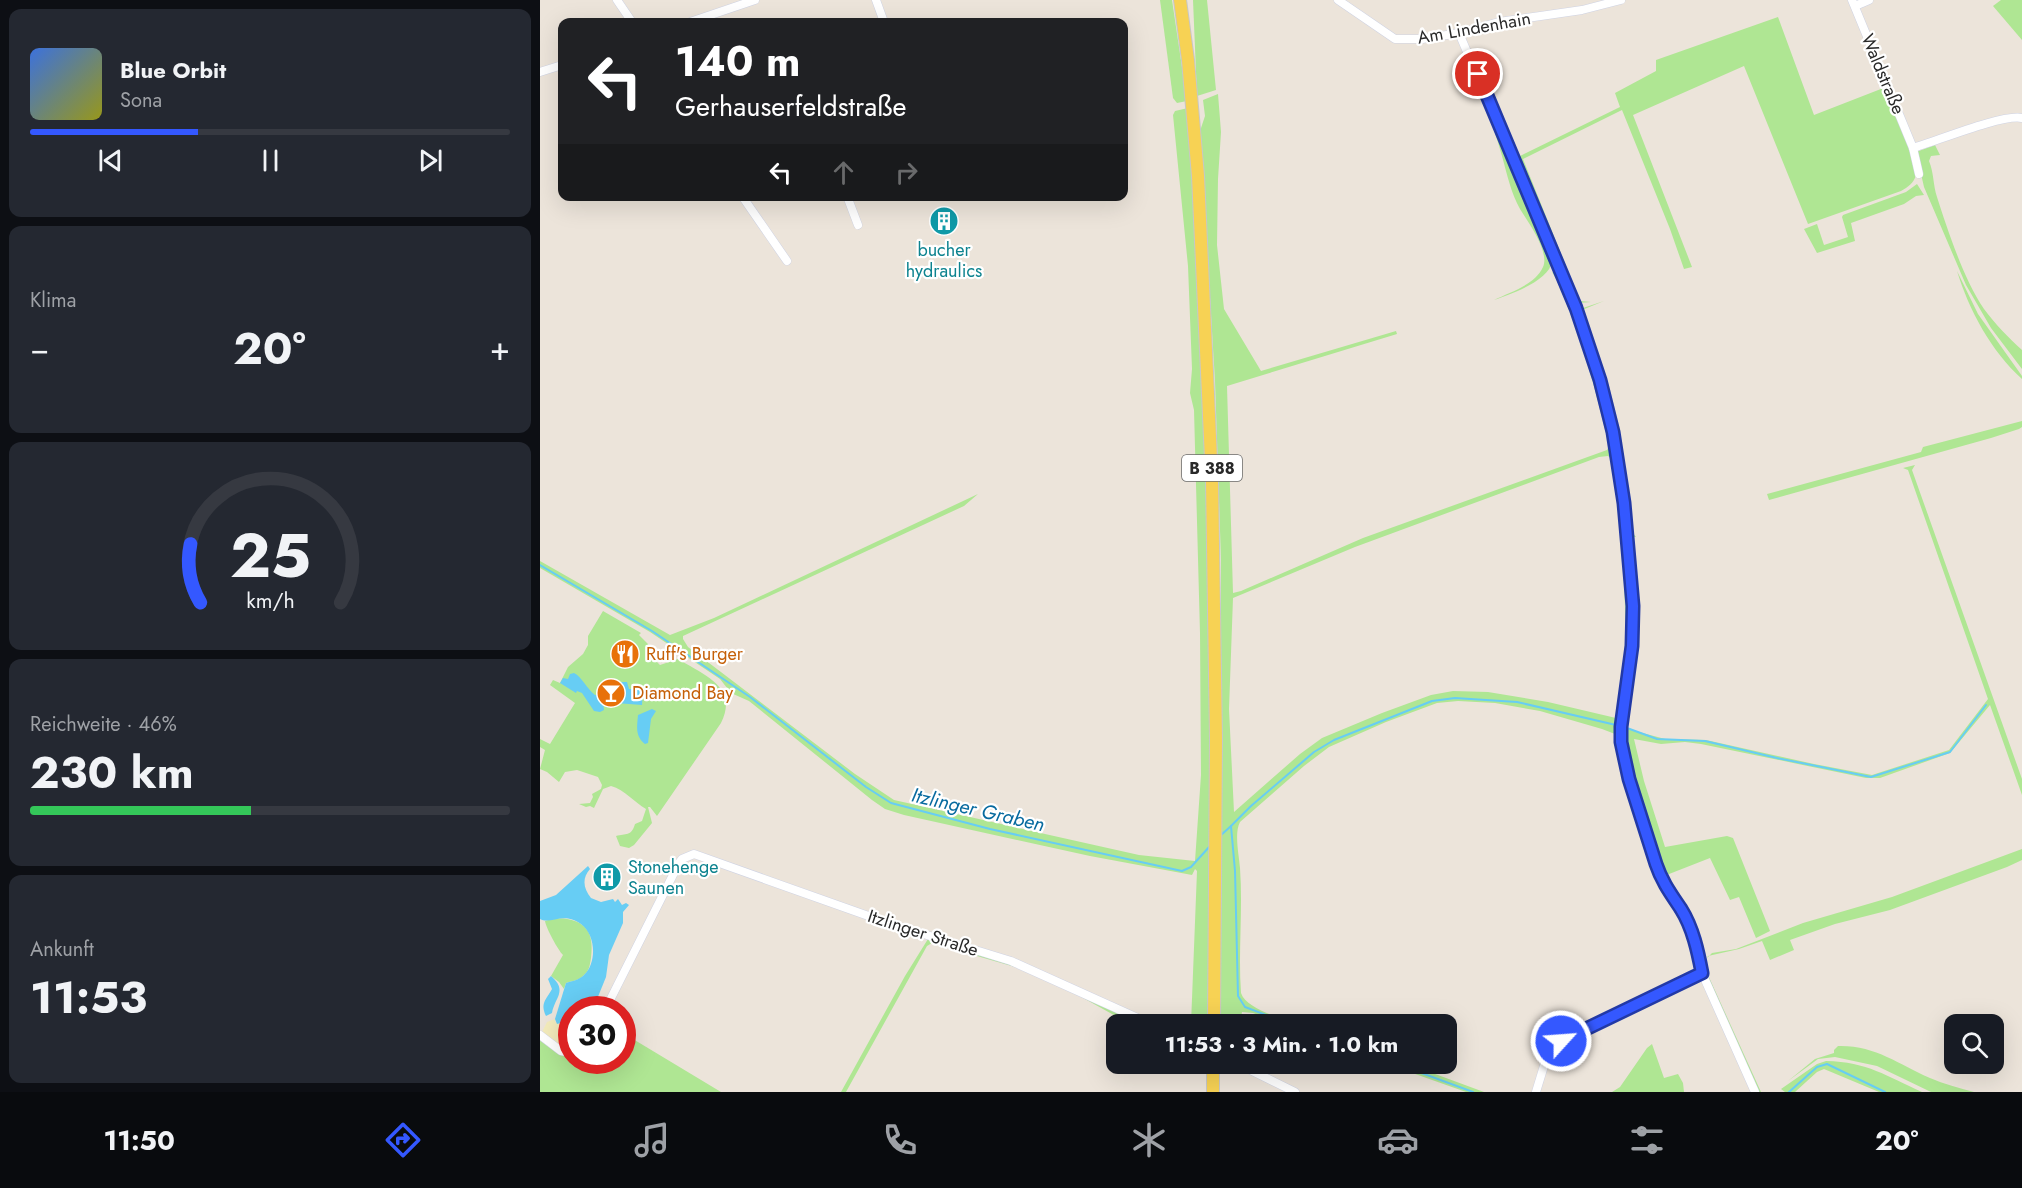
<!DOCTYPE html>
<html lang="de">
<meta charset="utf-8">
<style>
:root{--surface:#171b24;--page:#242831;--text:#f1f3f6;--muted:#9ea1a6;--line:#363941;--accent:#3458ff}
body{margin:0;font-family:Jost,sans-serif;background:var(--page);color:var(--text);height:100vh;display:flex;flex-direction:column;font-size:22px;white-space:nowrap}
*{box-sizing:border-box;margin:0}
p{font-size:20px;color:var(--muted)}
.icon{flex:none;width:33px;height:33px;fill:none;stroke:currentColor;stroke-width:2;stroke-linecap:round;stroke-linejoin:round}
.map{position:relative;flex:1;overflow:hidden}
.side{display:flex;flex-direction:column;gap:9px;padding:9px;background:#0d0f14;width:540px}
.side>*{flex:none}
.top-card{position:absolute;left:18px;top:18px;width:570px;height:183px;border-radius:12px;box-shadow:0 6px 24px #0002;background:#202124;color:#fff;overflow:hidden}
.fabs{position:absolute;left:1404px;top:1014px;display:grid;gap:12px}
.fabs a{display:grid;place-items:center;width:60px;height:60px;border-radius:12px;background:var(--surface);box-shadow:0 6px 24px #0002;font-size:30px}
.speed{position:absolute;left:18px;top:996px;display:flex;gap:12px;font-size:30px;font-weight:700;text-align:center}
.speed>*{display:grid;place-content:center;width:78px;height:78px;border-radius:50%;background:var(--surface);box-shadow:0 6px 24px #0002;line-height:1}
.speed .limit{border:9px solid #d22;background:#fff;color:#111}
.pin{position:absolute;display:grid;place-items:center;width:51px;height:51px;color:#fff;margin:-26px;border:3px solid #fff;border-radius:50%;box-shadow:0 2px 6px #0007}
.me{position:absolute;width:66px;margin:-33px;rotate:64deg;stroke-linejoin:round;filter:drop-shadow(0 0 4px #0008)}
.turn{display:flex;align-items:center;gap:21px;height:126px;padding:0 18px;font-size:27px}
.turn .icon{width:78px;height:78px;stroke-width:2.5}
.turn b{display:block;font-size:42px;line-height:51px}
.lanes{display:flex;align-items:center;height:57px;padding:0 18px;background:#0003;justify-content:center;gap:30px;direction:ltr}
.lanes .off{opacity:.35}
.big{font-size:45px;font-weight:700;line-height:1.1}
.side .tile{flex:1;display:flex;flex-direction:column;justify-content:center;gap:9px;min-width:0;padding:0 21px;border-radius:12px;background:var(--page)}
.side .dial{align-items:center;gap:0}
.dial svg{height:156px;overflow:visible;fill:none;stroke:var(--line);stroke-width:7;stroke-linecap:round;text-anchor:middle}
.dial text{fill:var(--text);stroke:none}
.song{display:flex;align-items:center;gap:18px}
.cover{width:72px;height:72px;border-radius:9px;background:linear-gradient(135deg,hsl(220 70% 55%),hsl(60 70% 35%))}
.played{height:6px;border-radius:3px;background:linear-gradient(90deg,var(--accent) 35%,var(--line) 35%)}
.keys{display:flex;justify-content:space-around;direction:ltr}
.heat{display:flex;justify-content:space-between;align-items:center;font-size:33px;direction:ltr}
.charge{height:9px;border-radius:4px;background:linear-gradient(90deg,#34c759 46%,var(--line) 0)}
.trip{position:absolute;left:566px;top:1014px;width:351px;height:60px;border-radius:12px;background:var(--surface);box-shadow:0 6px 24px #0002;font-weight:700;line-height:60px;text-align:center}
.tab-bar{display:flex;height:96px;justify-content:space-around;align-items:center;background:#090b0e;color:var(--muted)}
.tab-bar .icon{width:42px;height:42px}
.tab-bar .on{color:var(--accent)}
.tab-bar b{font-size:27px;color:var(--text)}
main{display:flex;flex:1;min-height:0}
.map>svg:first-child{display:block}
.green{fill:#afe693;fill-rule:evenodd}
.sand{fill:#f3ebbb}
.water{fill:#67cdf4}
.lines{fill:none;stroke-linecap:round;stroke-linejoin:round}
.stream{stroke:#67cdf4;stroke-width:2}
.minor-casing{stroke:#cfd3e3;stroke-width:9}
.primary-casing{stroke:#c7c7c7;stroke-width:14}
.minor{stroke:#fff;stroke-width:8}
.primary{stroke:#f7d254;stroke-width:12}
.route-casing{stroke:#2239a6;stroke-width:15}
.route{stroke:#3458ff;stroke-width:10}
.labels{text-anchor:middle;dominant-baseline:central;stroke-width:4.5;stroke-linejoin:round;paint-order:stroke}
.shield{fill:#fff;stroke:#696969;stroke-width:1.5}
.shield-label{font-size:16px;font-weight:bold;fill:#292929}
.street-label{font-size:18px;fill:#292929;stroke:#fff}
.culture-label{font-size:18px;fill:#0d838f;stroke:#fff}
.food-label{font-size:18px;fill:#c56008;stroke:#fff;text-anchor:start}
.water-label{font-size:20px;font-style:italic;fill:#076a9f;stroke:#fff}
</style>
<main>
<section class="side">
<div class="tile">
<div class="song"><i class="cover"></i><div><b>Blue Orbit</b><p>Sona</p></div></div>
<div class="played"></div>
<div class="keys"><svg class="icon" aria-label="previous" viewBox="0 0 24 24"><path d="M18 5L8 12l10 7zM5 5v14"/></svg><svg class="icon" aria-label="pause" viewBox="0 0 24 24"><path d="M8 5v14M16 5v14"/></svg><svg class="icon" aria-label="next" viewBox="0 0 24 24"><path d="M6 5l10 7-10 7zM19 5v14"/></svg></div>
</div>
<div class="tile"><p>Klima</p>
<div class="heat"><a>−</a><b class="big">20°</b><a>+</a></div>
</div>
<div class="tile dial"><svg viewBox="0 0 100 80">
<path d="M14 69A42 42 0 1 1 86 69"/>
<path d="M14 69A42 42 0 0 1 9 39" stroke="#3458ff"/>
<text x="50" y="56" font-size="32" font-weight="700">25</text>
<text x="50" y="72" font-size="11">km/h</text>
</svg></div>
<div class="tile"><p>Reichweite · 46%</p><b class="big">230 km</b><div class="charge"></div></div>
<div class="tile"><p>Ankunft</p><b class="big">11:53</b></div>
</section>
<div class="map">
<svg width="1482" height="1092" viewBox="0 0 1482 1092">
<rect width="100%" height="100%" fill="#ece4da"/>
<g class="green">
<path d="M620,0H632L647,101L637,103L633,98Z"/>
<path d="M653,0H667L676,90L657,96Z"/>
<path d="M1461,0H1482V40L1453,6Z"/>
<path d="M1238,17L1274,115L1346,87L1369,142L1376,175C1374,183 1368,187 1361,191L1268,224L1204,66L1093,115L1152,267L1144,269L1130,229L1082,110L983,159L1040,301L1051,302L1038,303L976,158L1080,107L1075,93L1116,71V60Z"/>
<path d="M678,94L681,132L678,179L677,245L684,309L721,371L856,331L857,334L687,386L693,593L701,591L823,538L1067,450L1069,446C1056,388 1040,334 1017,280L1012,272C1033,280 1067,421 1073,447L1070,449L1069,453L1074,454L1089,597L1090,626L1088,656L1078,724L1080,755L1075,734L1062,729L1000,711L955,703L918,701L897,703L846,722L789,747L764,766L700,822C694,833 699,855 700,868C703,910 698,952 701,993C706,1009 743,1019 758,1024H741L713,1013L702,1012L700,1024H681V560L675,381L660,131L665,116L663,100ZM1068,456L1072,459C1076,486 1078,514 1081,542C1086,600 1089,660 1076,718L1008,702L948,692L913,691L891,695L842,713L782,738L760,754L694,812L689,709L693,598L815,547L1059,457Z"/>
<path d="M945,103L1012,261C1010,281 970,294 954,300C970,292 995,285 1003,267C1010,252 988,222 980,209C971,193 967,174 962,156C957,138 951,121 945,103Z"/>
<path d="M648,108L665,397L672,687L669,1024H651L657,871L655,869L652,875L550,856L364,815L345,809L332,800L209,701L191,693L180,679L110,632L0,568V561L130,635L174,618L438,494L424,506L143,636V639L148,647L315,774L354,800L599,855L655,861L661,775L660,633L654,410L650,393L652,369L648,266L633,115L635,111Z"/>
<path d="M1395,145L1400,155L1391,156L1389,161C1394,173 1393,185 1397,197C1408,231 1424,280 1444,309C1455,324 1469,338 1482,350V369L1451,328L1426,285L1384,187L1376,152Z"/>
<path d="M1377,184L1384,195L1376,196L1364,204L1311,223L1315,241L1277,253L1264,229L1277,224L1284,245L1308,237L1302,217L1303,215L1366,192Z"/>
<path d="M1417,271L1438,314L1482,376V379C1451,351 1429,310 1417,271Z"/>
<path d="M1064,301L1042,310C1047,323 1051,337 1056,350C1076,409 1085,469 1092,532L1096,537H1090V535C1082,451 1068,388 1040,309Z"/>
<path d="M1482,421V427L1479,429L1451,438L1229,500L1227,494L1381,452L1383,447Z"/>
<path d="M1375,465L1372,470L1482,779V795L1450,705L1410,753L1340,778H1326L1161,744L1145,742L1121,744L1094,739L1104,781L1125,847L1187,836L1193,838L1230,931L1216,938L1199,897L1190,900L1170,858L1124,876L1086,757L1084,728L1125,739L1166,740L1274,764L1332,775L1409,750L1448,699L1368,470L1363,468Z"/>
<path d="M63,611L101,633L99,635L108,644L110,655L120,665L138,659C164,675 199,687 181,723L117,816L110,807H108L112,823L94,845L89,848L80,846L76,836C86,833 91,837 95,824L102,821L106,809C94,802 85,790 71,786L63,789L54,808L50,806L46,807L39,804L50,803L53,797L52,794L61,789L62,785L58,777L37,770L25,772L19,782L7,772L0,769L5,750L0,747V739L10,744L35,703L10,685L13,680L20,683L28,667L43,654L48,645V636Z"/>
<path d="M1482,849V860L1467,867L1350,910L1295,924L1250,940L1254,950L1230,960L1222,941L1199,949L1168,956L1165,962L1168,975L1221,1092H1219L1168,980L1163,962L1172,953L1196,949L1263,923L1352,897Z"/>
<path d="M14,918C43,918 55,929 51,958C50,965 49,971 44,975C40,980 32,981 26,983L24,989L19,982L11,976L23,955C18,950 6,928 5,921Z"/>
<path d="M388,939L477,966L605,1024H590L527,989L475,967L392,943L387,946L306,1092H301L365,976Z"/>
<path d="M83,1033L181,1092H0V1040L18,1054L31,1056L32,1060H82Z"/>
<path d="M1112,1044L1124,1078L1138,1074L1143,1083L1144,1092H1072L1080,1087L1107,1048Z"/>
<path d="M1298,1046C1335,1045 1358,1064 1390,1078C1404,1084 1419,1088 1434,1092H1391L1337,1066L1295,1057L1278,1059L1248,1081L1275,1059L1294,1053V1050Z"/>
<path d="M1286,1061C1328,1062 1346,1076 1382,1092H1339L1284,1069L1277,1072L1255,1092H1245L1241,1089L1277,1064Z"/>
<path d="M847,1064H868L944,1092H926Z"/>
</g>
<path class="sand" d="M15,1019V1022L19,1024L31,1020V1048H24L2,1032L7,1022Z"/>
<g class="water">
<path d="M34,673C42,677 47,689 55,695L61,694L65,698H77V682H87L89,689H103L102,705L63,702L64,710L60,712L54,711L42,693L37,691L36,693L20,683L23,678L28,679L30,674Z"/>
<path d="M112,709L116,711L111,719L108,743L105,744C95,736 97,727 98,715Z"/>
<path d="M48,866L50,869C42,878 43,888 51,898L61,902L73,899L75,902L78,899L82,905L86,903L89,905L83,912V923L69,955L66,977L53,1009L32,1010L31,1020L17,1024L15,1019L26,983C32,981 39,980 44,975C57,963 56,935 41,924C23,911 11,925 0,919V901L16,895Z"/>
<path d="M11,976C28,991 15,997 12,1013L6,1016C0,1003 6,1000 12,989L8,979Z"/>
</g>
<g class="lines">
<g class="stream">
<path d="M0,565L112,631L210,697L326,787L351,803L450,829L642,871L651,867L670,846"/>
<path d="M1087,728L1117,739L1165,741L1237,758L1331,777L1410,752L1446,705"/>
<path d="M691,826L711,806L774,752L794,740L892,701L915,698L977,702L1076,725"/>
<path d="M680,836L691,826L695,871L698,996L705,1007L750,1024"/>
<path d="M857,1064L933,1092"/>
<path d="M1249,1092L1277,1067L1287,1064L1345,1092"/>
</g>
<g class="minor-casing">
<g id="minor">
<path d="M77,0L92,22"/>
<path d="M336,0L344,22"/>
<path d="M798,0L855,39H882L919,33L959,22L1042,10L1081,0"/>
<path d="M1312,0L1373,148C1397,141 1462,114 1482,118"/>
<path d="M1315,6L1329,0"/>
<path d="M150,22L215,0"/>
<path d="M919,33L1036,308L1060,380L1077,449L1093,606L1092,646L1081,733L1086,766L1122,882L1142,910L1151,930L1162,973L1215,1092"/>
<path d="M0,72L22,65"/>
<path d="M1373,148L1379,174"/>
<path d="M202,196L247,261"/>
<path d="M307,196L318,225"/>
<path d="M65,1010L139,863L142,859L154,854L351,924L471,961L611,1024"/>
<path d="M0,1035L21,1051L32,1053"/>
<path d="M698,1064L755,1092"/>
<path d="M996,1092L1007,1056L1021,1041L1162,973"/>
</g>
</g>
<g class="primary-casing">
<g id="primary">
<path d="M640,0L648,60L658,176L672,481L676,739L674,1024"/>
<path d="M673,1092V1064"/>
</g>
</g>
<use href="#minor" class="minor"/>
<use href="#primary" class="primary"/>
</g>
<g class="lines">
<g class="route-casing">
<path id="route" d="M938,74L1036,308L1060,380L1073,432L1084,503L1093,606L1092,646L1081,727V742L1089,779L1116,864C1122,882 1131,894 1141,909C1153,928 1158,952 1162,973L1021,1041"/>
</g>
<use href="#route" class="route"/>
</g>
<defs>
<g id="building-disc" transform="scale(1.5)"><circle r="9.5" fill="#0f9aa8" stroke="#fff"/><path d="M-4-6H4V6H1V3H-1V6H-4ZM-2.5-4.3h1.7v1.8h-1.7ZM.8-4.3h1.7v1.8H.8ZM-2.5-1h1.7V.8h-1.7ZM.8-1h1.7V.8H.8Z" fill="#fff"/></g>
<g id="restaurant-disc" transform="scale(1.5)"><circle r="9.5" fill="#e8710a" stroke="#fff"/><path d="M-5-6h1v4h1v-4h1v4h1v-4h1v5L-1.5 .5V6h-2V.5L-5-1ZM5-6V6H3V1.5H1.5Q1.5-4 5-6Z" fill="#fff"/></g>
<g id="bar-disc" transform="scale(1.5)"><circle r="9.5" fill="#e8710a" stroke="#fff"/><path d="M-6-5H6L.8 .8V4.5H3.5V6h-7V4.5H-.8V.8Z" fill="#fff"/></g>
</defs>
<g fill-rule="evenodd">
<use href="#building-disc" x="404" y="221"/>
<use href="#restaurant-disc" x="85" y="654"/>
<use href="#bar-disc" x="71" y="693"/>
<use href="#building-disc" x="67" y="877"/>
</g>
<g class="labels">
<rect class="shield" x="642" y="455" width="60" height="26" rx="4.5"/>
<g class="shield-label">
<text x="672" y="468">B 388</text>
</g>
<g class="street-label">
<text transform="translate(934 28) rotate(-10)">Am Lindenhain</text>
<text transform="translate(1343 74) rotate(67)">Waldstraße</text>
<text transform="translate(383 933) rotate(18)">Itzlinger Straße</text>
</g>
<g class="culture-label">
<text x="404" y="250">bucher<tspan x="404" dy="21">hydraulics</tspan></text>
<text x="88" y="867" text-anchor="start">Stonehenge<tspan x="88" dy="21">Saunen</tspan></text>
</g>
<g class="food-label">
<text x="106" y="654">Ruff's Burger</text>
<text x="92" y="693">Diamond Bay</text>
</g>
<g class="water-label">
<text transform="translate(438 810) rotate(13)">Itzlinger Graben</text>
</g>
</g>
</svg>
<div class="fabs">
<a><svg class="icon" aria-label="search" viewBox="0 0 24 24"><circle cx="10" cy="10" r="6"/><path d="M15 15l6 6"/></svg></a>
</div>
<div class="speed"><div class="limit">30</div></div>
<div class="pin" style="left:938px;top:74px;background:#d93025"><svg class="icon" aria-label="arrive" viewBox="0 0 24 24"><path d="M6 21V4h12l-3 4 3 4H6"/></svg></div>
<svg class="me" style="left:1021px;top:1041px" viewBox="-20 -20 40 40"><circle r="17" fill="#3458ff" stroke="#fff" stroke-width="3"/><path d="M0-11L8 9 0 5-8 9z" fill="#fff"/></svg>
<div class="trip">11:53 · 3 Min. · 1.0 km</div>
<div class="top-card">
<div class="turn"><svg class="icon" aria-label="left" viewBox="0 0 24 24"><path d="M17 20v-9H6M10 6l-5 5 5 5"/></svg><div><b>140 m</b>Gerhauserfeldstraße</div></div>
<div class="lanes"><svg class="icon" aria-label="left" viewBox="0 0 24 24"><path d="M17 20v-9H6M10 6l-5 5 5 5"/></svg><svg class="icon off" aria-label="ahead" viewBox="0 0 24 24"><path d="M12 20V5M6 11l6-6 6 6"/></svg><svg class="icon off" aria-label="right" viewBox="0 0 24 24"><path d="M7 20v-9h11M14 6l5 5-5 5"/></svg></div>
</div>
</div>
</main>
<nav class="tab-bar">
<b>11:50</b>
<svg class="icon on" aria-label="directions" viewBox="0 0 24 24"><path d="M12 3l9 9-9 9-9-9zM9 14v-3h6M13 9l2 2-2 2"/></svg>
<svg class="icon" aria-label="music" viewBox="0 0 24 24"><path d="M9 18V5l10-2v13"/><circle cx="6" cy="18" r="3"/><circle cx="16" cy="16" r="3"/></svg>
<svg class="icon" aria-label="phone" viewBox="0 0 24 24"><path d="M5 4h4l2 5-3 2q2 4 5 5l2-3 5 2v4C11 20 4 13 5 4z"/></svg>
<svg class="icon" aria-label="climate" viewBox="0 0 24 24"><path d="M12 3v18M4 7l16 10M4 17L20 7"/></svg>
<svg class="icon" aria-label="car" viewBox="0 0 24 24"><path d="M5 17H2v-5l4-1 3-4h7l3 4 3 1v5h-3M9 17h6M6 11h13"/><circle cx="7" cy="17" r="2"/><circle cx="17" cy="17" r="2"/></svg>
<svg class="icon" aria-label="filters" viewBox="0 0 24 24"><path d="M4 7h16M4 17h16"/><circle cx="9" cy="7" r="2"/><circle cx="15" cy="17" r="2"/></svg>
<b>20°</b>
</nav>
